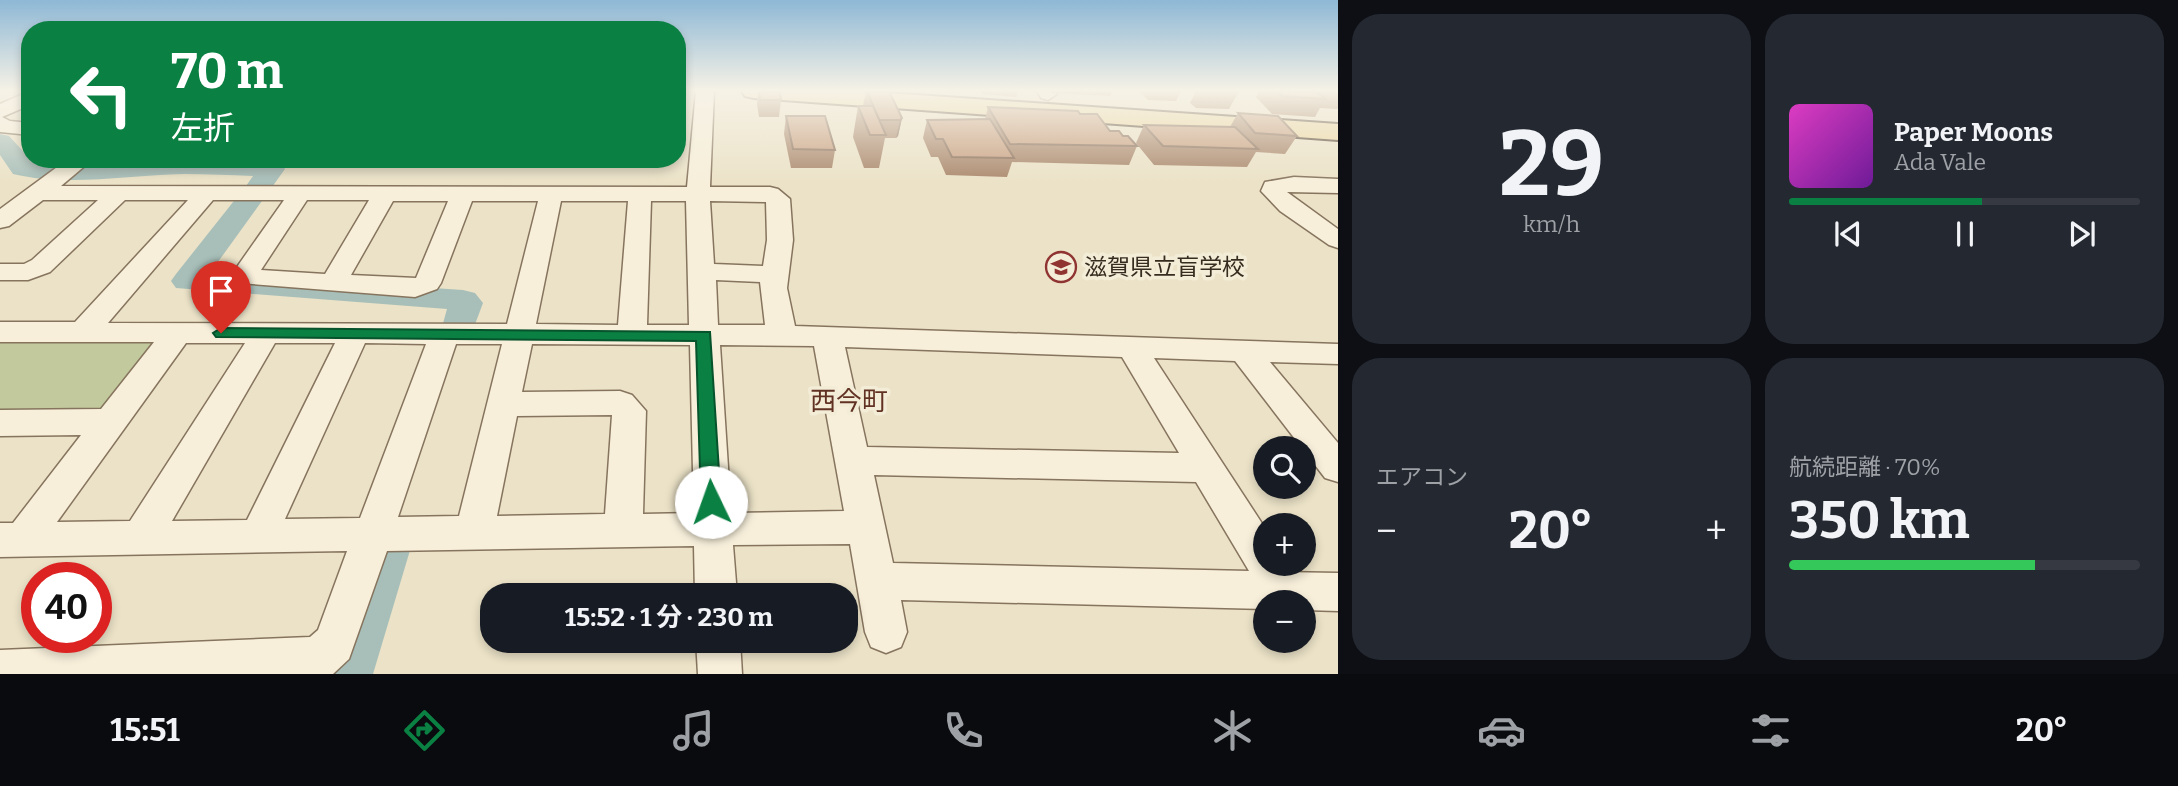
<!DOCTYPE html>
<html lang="ja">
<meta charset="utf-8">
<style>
:root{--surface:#171b24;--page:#242831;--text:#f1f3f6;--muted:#9ea1a6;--line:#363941;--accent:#0b8043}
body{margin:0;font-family:Bitter,"Noto Sans JP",serif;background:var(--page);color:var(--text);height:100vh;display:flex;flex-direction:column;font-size:26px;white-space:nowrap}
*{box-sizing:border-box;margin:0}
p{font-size:23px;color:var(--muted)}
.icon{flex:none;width:38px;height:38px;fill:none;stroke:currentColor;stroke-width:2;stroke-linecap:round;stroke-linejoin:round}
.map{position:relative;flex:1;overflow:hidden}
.drawer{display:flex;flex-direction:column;gap:14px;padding:14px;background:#0d0f14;width:840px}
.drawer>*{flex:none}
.top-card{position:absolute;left:21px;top:21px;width:665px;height:147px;border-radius:28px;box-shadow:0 4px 10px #0003;background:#0b8043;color:#fff;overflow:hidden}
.buttons{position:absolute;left:1253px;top:436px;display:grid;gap:14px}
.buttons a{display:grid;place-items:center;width:63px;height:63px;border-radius:50%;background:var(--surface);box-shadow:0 4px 10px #0003;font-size:35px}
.speed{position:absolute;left:21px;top:562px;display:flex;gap:14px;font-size:35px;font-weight:700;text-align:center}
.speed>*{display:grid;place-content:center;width:91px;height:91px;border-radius:50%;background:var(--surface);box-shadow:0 4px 10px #0003;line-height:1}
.speed .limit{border:10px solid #d22;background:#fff;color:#111}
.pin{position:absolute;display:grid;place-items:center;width:60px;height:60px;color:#fff;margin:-72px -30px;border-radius:50% 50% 50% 0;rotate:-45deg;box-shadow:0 0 7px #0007}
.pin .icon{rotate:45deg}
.me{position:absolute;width:77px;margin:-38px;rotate:357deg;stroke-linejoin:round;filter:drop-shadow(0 0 5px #0008)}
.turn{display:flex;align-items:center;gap:24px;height:147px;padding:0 35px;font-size:32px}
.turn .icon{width:91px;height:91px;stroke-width:2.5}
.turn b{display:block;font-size:49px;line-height:60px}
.big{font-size:52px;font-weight:700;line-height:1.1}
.drawer .widget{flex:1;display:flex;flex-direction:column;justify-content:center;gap:10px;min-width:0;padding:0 24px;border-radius:28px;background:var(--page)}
.drawer .dial{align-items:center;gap:0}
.dial b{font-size:91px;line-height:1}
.song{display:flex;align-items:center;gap:21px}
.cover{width:84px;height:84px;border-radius:10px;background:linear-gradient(135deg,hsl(310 70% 55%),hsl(280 70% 35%))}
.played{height:7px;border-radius:4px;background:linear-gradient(90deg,var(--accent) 55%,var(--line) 55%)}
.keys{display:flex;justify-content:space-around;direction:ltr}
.heat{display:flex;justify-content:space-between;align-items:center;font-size:38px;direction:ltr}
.charge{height:10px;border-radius:5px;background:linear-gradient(90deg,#34c759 70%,var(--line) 0)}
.drawer .tiles{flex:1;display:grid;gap:14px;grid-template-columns:repeat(2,1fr)}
.trip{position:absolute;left:480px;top:583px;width:378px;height:70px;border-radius:28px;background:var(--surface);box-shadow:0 4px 10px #0003;font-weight:700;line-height:70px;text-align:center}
.tab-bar{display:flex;height:112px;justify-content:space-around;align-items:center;background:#090b0e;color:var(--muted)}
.tab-bar .icon{width:49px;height:49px}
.tab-bar .current{color:var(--accent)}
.tab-bar b{font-size:32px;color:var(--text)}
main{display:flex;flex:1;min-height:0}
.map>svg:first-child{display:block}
.green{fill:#c2c99c}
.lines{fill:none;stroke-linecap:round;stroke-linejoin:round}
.river{fill:#a8bfb9;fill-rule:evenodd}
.minor-casing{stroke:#86745e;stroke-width:3}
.major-casing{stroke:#544331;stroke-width:4}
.minor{fill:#f7efda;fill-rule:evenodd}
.major{fill:#ebd7a2;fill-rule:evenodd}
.wall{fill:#ab896e}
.shaded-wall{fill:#8b6f5a}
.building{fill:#c79f80;stroke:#8b6f5a;stroke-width:2}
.route{fill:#0b8043;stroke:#07532c;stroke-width:2}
.labels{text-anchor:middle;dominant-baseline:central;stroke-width:7;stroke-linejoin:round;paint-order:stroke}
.poi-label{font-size:23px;fill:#372c20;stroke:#f3ecd6;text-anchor:start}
.quarter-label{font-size:26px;fill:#613223;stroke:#f3ecd6}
</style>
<main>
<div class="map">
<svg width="1338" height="674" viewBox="0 0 1338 674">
<rect width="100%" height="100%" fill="#ebe2c7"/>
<path class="green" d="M0,338H154L159,343L104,412L0,414Z"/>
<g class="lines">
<g class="river">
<path d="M0,134L9,136L32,161L64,166L164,159L281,163L285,169L210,273L463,290L475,293L483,303L471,335L459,338L447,335L442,327L447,309L176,288L171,281L176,274L241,192L246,191L244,189L253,176C230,175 207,174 184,174C127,175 68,187 13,174L0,155Z"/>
<path d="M388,527L404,533L411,547L373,674H321L365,547L372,533Z"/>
</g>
<g class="minor-casing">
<g id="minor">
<path d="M30,91V105L2,117L10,121L30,123V135L0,132V104Z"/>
<path d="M696,91H714L710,187H770L778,189L790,199L793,240L787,288L795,326L1338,344V364L1270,362L1338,443V482L1325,478L1235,361L1154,358L1265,528V564H1284L1280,572L1338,573V611L1304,610V602H1265V609L901,600L907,632L901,647L886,653L871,647L865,632L850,544L733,545L737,595H695L694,546L387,551L349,659L333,674H0V650L310,637L318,630L347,551L0,557V523H13L81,435L0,436V410L101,409L154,342H0V322H75L188,200H125L50,272L28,280H0V264H24L32,260L98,200H43L9,226L0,228V209L68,159H93L61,186L687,187ZM213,200H284L232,274L239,283L415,297L437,289L441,283L472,201H538L507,324L108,323ZM307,200H369L325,274L261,270ZM393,201H448L416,278L351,275ZM561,201H628L618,325L536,324ZM651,201H686L689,325H647ZM710,201L766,202L767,240L763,266L714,264ZM716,280L760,282L765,325H718ZM186,343H245L130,521L57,522ZM275,343H335L247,520L172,521ZM365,343L426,344L360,518L285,519ZM456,344H502L459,516L398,517ZM532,344L690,345L694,513L643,514L646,411L632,395L620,391L522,392ZM720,345L814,346L844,511L731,513ZM845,347L1122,357L1179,453L867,447ZM612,415L605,514L497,516L517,416ZM874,475L1196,482L1249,571L893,563Z"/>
<path d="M1037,91H1055L1057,94L1048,100L1041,98Z"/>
<path d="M1294,177L1338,179V193L1287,192L1338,229V248L1329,245L1280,211L1261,191L1265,182Z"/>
<path d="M696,640H740L742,674H698Z"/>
</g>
</g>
<g class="major-casing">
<path id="major" d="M742,91H860L1338,124V140L754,98L745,96Z"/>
</g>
<use href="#minor" class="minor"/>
<use href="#major" class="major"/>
</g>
<g class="wall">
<path d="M677,91H687L685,105L677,104Z"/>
<path d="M758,91H780L781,100L779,117H759L757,104Z"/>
<path d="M866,91H889L902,118L898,136L896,138H885L879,168H864L853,137L858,106H863Z"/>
<path d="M981,91H1018L1016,97L983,94Z"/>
<path d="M1050,91H1112L1111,96L1052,93Z"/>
<path d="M1139,91H1181L1176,101L1148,100Z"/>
<path d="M1196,91H1239L1229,109L1196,108L1190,103Z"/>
<path d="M1259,91H1338V108L1337,109L1320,108L1315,117L1272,114L1256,97Z"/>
<path d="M988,107L1080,114L1110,131L1123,136L1137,146L1129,165L1012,162L1007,177L946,175L938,157H931L923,138L927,120L985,119Z"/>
<path d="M1238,113L1297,136L1285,154L1256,152L1247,167L1154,165L1136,143L1144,125L1230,127Z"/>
<path d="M786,116L835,150L832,168H791L784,134Z"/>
</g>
<path class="shaded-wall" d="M902,118L898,136L896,138L900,120Z"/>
<g class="building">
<path d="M759,91H780L781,100H760Z"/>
<path d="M867,91H889L902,118L900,120H879Z"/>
<path d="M1277,91H1316L1325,99L1282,96Z"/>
<path d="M858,106H873L886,135H870Z"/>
<path d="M988,107L1078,111L1080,114H1097L1110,131H1119L1123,136H1128L1137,146L1010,144Z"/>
<path d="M1238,113L1278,116L1297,136L1255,133Z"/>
<path d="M786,116H825L835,150L793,149Z"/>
<path d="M990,119L1014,158L952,157L943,139H936L927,120Z"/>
<path d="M1144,125L1235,127L1258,149L1163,146Z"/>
</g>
<linearGradient id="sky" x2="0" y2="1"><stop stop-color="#8eb8d5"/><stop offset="0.49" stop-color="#f6f2e6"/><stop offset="1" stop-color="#f6f2e6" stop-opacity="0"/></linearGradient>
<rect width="1338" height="185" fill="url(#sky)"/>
<path class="route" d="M221,328L710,332L721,502L718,508L711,510L704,508L701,502L696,341L216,337L213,333Z"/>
<defs>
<g id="school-ring" transform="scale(1.575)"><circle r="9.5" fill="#f3ecd6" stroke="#903432" stroke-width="1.5"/><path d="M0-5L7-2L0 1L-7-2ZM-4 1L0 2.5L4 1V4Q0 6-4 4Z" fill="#903432"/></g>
</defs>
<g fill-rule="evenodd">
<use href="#school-ring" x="1061" y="267"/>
</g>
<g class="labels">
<g class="poi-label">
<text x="1084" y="267">滋賀県立盲学校</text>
</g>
<g class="quarter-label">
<text x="849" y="401">西今町</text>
</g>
</g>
</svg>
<div class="buttons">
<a><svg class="icon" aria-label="search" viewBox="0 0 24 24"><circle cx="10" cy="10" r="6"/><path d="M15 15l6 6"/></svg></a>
<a>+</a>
<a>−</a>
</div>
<div class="speed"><div class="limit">40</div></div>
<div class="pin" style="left:221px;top:333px;background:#d93025"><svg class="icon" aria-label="arrive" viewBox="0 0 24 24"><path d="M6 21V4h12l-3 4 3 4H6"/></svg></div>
<svg class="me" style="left:711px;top:502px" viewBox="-20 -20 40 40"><circle r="19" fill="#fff"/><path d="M0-13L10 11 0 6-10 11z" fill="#0b8043"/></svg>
<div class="trip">15:52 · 1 分 · 230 m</div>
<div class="top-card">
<div class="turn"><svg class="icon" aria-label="left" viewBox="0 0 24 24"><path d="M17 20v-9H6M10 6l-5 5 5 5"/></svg><div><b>70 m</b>左折</div></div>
</div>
</div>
<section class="drawer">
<div class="tiles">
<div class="widget dial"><b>29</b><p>km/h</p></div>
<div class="widget">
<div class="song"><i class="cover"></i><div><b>Paper Moons</b><p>Ada Vale</p></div></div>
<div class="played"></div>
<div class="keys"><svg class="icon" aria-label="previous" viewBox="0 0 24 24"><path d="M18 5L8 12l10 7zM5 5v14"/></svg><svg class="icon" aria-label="pause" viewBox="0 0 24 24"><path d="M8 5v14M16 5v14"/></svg><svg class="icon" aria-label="next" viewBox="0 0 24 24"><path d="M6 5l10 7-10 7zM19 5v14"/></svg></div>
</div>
<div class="widget"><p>エアコン</p>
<div class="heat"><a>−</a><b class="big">20°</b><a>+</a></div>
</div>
<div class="widget"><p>航続距離 · 70%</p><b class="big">350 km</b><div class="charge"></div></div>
</div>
</section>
</main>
<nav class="tab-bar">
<b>15:51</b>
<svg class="icon current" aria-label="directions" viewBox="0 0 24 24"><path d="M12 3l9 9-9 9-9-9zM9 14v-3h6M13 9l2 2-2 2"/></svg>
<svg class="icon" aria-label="music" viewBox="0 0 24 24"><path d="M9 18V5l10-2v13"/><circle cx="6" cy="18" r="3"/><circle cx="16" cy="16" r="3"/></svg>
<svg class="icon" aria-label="phone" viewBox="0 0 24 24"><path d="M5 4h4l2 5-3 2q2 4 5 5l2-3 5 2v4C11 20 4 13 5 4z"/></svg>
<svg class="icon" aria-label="climate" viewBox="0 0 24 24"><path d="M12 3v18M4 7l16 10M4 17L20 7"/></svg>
<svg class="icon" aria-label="car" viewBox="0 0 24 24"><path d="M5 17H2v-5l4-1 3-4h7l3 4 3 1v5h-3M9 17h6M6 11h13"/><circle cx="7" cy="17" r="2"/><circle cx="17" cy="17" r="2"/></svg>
<svg class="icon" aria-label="filters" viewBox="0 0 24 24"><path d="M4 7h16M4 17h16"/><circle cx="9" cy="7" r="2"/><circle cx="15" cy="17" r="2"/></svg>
<b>20°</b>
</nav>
